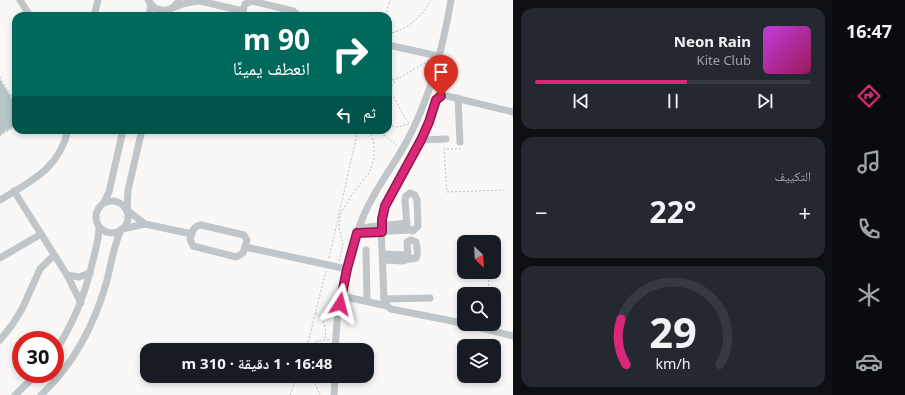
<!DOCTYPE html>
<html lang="ar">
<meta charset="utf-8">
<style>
:root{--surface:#171b24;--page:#242831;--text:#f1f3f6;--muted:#9ea1a6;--line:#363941;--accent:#db2777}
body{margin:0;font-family:"Noto Sans","Noto Naskh Arabic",sans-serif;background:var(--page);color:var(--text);direction:rtl;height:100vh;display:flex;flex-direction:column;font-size:15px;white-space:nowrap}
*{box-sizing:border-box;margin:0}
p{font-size:13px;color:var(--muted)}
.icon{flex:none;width:22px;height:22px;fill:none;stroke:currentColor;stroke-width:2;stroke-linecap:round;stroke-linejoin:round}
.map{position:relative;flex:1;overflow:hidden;direction:ltr}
.details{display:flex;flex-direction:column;gap:8px;padding:8px;background:#0d0f14;width:320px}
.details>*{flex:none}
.guide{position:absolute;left:12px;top:12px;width:380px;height:122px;border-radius:12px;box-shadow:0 2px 6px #0003;direction:rtl;background:#00695c;color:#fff;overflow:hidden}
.needle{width:26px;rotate:156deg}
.fabs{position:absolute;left:457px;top:235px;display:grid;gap:8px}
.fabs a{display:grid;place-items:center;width:44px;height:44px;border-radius:8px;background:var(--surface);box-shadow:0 2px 6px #0003;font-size:20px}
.speed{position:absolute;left:12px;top:331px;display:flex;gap:8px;font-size:20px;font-weight:700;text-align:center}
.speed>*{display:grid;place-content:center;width:52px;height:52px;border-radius:50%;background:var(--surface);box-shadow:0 2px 6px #0003;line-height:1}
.speed .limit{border:6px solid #d22;background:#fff;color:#111}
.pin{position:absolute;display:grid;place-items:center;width:34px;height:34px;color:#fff;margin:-41px -17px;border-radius:50% 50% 50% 0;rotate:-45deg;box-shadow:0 0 4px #0007}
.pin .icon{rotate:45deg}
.me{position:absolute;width:44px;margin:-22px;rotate:9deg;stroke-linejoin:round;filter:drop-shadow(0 0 3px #0008)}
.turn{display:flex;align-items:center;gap:14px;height:84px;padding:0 16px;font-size:18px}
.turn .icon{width:52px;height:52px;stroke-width:2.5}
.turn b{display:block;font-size:28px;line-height:34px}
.then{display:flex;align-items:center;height:38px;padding:0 16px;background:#0003;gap:8px;font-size:15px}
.big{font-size:30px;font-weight:700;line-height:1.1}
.details .widget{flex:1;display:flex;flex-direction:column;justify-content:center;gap:6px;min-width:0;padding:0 14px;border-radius:12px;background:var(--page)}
.details .dial{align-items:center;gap:0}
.dial svg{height:104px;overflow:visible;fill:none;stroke:var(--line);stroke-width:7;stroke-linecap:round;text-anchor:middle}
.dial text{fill:var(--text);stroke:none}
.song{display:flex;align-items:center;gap:12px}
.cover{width:48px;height:48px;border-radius:6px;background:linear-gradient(135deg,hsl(290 70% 55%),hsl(330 70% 35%))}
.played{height:4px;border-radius:2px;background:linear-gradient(90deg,var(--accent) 55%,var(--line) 55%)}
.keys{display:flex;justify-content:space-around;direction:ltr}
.heat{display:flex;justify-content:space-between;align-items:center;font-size:22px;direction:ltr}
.trip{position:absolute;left:140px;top:343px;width:234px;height:40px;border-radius:12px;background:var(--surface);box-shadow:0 2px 6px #0003;font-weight:700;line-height:40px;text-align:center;direction:rtl}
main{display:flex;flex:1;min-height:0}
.menu{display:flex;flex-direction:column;width:72px;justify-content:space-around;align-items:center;background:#090b0e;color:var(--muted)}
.menu .icon{width:28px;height:28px}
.menu .selected{color:var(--accent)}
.menu b{font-size:18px;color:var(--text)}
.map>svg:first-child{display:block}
.water{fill:#b7c5c8}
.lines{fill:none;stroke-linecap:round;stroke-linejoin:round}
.path{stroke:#babec0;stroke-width:1;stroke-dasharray:2 2;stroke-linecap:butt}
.minor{stroke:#bfc5c8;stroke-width:7}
.route-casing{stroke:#8e194d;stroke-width:10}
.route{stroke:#db2777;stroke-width:7}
</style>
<main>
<nav class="menu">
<b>16:47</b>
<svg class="icon selected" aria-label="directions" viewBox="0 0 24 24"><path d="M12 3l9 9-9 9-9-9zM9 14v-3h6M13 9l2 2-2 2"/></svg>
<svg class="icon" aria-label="music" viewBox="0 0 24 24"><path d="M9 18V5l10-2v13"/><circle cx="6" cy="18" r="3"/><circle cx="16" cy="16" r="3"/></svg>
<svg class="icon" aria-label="phone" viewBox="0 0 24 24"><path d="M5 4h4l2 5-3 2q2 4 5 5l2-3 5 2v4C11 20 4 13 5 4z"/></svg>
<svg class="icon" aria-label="climate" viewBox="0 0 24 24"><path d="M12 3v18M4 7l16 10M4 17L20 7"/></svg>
<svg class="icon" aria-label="car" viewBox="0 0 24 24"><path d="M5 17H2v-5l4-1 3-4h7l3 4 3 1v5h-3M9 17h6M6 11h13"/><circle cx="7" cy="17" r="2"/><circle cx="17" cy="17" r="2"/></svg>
</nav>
<section class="details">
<div class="widget">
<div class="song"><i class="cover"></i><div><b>Neon Rain</b><p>Kite Club</p></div></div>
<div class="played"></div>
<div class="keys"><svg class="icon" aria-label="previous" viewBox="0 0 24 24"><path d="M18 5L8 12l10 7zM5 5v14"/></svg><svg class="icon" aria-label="pause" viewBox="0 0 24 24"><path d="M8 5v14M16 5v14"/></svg><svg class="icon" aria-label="next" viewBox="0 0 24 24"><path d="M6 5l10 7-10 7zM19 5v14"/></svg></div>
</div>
<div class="widget"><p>التكييف</p>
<div class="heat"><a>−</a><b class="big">22°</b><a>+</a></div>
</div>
<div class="widget dial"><svg viewBox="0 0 100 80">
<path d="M14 69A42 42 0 1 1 86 69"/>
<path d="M14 69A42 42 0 0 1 10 34" stroke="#db2777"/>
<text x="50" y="56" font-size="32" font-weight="700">29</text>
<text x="50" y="72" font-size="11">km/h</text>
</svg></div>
</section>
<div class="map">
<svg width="513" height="395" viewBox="0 0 513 395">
<rect width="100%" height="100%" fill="#f9f8f6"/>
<path class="water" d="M0,79L16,105V125L0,135Z"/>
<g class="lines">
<g class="path">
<path d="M385,16L390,0"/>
<path d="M388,34C408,29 421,18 431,0"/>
<path d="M0,77L16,103"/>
<path d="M388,81L399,78L428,61L431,62"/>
<path d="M388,91C397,98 400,113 409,123"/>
<path d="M392,94L391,88L395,80"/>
<path d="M388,125L397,127L409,124"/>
<path d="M377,130L397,145"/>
<path d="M0,136L16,126"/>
<path d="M460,148V149H444L447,192L504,190"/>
<path d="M329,258L358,130"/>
<path d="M339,261L343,244L339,227L340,215L351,196L369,173L374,159V144L370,130"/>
<path d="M488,272L489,294"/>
<path d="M315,312C324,319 327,328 325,339"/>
<path d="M308,345L322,340H330"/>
<path d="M306,350L326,271"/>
<path d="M312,376L320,395"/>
<path d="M290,395L297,376"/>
</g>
<g class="minor">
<path d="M20,0L30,16"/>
<path d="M148,0C155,13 172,14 179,0"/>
<path d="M196,0L243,11"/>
<path d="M175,7L186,3L199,1"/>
<path d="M94,16L98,0"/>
<path d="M149,16L151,4"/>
<path d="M241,16L245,4L252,1L293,11L299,16"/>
<path d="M388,45L438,56"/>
<path d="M458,98L460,142"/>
<path d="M513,112L447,96L444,95L438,98L425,132L387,200L383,212L381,226L384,299L387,306L391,309L452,321L513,336"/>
<path d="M421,140L446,139"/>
<path d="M14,191L67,275L81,303"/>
<path d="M410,193L415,195L417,200L418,226L413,231L407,228L405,200L406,196Z"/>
<path d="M0,200C31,181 59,169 68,130"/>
<circle cx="112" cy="217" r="16"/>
<path d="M104,202L109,192L123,130"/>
<path d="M127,209L128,190L142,130"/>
<path d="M127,210L145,224L192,234"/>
<path d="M201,225L244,235L247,240L243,253L236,257L193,246L190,239C192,232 193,226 201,225Z"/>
<path d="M359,228L407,223"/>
<path d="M122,229L145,224"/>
<path d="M357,233L409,230"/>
<path d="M411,240L416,242C417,246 418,254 416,258L412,259L408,256L407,242Z"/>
<path d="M245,247L347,269"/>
<path d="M366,250L367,301"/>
<path d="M383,254L407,255"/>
<path d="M0,258L41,234"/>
<path d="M383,260L403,261L410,259"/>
<path d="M67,275L79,277L90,273"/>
<path d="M342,296L387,306"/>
<path d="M384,299L430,298"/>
<path d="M0,340L12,325L22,309L40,269L54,255"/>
<path d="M335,350C337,306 345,258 363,217C374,190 393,167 407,141C430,98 443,48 451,0"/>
<path d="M55,352C74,322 85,295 93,260C96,249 99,238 99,227"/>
<path d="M15,395L37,374"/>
<path d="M41,395C73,365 94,325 106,284C111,266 113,247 121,230"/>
<path d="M334,395L335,376"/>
</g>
</g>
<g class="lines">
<g class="route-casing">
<path id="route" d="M340,304L347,269L357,233L382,232V219L385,206L421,140L429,122L436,100L441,96"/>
</g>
<use href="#route" class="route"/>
</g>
</svg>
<div class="fabs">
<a><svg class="needle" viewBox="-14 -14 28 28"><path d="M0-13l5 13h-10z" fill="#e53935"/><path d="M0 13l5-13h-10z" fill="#9ea1a6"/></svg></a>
<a><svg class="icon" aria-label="search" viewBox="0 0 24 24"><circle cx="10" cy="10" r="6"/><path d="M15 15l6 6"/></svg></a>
<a><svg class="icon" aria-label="layers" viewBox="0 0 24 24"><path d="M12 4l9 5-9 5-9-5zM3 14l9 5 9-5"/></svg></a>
</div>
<div class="speed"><div class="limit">30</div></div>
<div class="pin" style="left:441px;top:96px;background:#d93025"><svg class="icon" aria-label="arrive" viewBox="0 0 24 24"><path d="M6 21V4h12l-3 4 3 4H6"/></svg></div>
<svg class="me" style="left:340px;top:304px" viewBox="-20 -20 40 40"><path d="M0-17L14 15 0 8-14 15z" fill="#db2777" stroke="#fff" stroke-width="4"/></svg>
<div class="trip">16:48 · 1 دقيقة · 310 m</div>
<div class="guide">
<div class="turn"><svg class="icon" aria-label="right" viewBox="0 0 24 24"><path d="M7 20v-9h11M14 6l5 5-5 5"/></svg><div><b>90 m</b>انعطف يمينًا</div></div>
<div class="then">ثم<svg class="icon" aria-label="left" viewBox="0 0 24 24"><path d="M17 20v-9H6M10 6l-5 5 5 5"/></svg></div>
</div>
</div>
</main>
